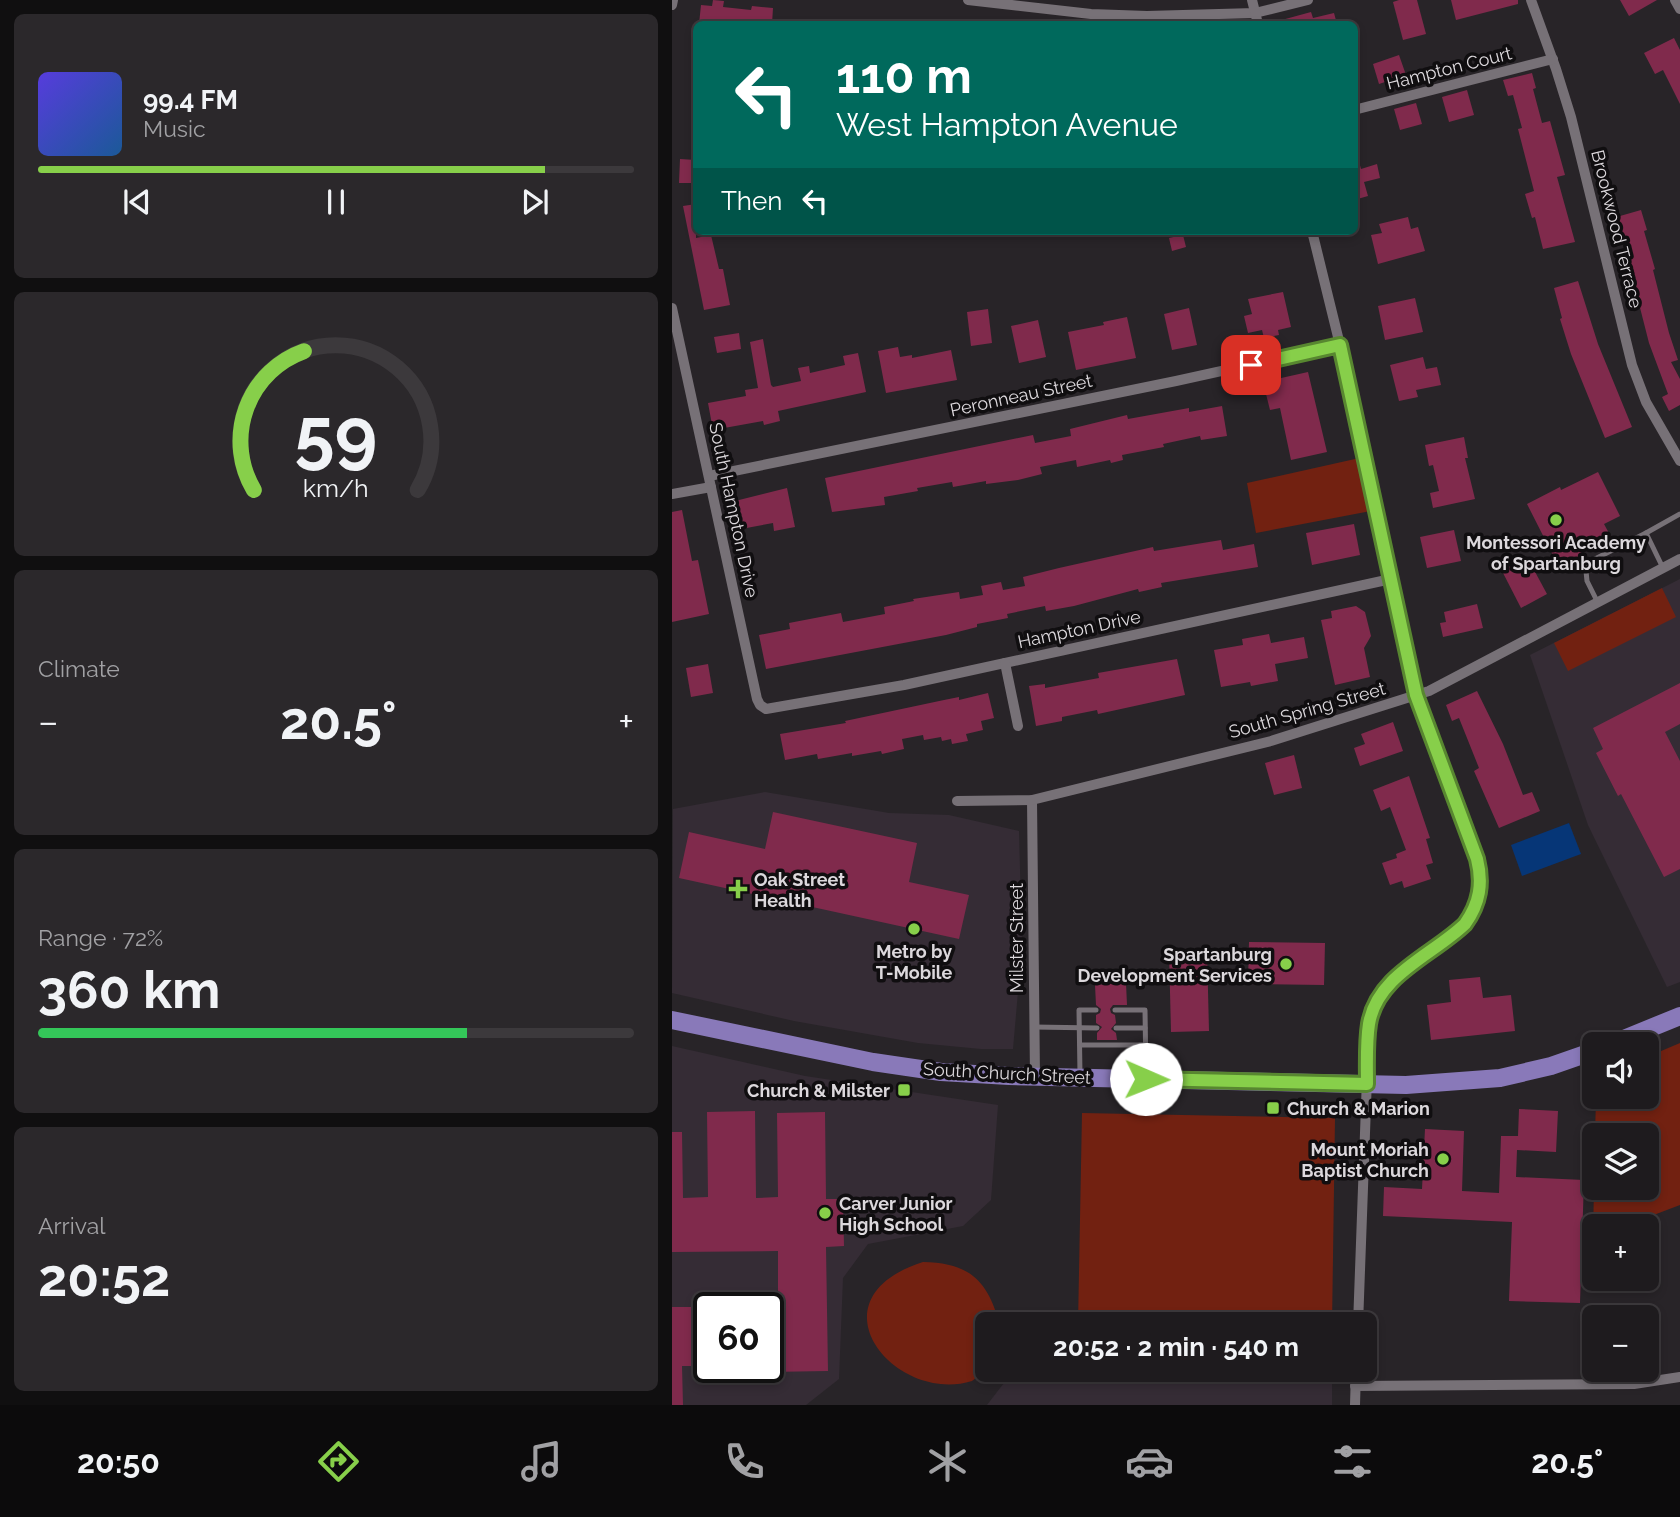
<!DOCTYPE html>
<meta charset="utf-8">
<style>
:root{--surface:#1e1b1e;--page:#2b282b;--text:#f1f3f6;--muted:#a1a1a4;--line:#3c393c;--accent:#87cf4a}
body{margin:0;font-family:Raleway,sans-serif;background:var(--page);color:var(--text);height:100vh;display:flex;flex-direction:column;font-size:26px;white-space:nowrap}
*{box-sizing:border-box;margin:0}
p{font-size:23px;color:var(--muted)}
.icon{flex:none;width:38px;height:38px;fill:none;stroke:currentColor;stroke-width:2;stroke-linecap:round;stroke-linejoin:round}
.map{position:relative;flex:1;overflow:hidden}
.panel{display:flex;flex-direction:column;gap:14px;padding:14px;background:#100f10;width:672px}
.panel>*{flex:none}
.top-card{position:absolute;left:21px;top:21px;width:665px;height:214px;border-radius:10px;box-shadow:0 4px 10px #0003,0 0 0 2px var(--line);background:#00695c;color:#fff;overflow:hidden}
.fabs{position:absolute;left:910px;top:1032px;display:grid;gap:14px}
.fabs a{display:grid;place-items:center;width:77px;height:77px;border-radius:10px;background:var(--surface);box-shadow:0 4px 10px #0003,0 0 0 2px var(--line);font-size:35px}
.speed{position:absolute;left:21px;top:1292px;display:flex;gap:14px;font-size:35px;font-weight:700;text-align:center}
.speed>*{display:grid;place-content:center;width:91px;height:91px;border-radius:50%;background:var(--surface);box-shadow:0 4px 10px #0003,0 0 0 2px var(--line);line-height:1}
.speed .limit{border:4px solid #111;border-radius:10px;background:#fff;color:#111}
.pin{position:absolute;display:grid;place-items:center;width:60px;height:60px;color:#fff;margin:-30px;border-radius:14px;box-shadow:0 4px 10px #0006}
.me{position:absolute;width:77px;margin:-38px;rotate:91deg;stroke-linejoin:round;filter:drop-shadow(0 0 5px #0008)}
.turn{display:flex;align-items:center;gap:24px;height:147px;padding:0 28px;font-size:32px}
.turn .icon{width:91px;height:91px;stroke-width:2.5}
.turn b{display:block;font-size:49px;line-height:60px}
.then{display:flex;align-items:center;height:66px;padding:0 28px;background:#0003;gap:14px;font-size:26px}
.big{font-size:52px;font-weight:700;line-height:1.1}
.panel .widget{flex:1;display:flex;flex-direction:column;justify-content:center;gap:10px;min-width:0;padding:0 24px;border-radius:10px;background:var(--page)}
.panel .dial{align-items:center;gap:0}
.dial svg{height:182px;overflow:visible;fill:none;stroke:var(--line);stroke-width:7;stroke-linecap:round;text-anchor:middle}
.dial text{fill:var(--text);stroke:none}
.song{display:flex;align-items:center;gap:21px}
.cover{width:84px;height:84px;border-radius:10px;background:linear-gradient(135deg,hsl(250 70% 55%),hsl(210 70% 35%))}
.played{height:7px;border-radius:4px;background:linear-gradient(90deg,var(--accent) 85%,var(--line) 85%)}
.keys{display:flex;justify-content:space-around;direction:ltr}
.heat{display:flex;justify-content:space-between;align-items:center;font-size:38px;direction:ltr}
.charge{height:10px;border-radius:5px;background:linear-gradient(90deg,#34c759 72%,var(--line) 0)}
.trip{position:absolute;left:303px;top:1312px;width:402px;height:70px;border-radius:10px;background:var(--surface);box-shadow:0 4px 10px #0003,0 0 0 2px var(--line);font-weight:700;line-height:70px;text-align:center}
.menu{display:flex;height:112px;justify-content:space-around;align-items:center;background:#0c0b0c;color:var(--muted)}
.menu .icon{width:49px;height:49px}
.menu .active{color:var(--accent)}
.menu b{font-size:32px;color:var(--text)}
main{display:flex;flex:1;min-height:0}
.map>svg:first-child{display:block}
.built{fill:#352c35;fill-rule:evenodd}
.green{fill:#722111}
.water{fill:#063677}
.building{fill:#802a4c}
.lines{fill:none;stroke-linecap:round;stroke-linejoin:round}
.service{stroke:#777177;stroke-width:5}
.minor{stroke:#777177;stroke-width:10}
.primary{stroke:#8979b9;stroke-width:18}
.route-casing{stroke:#588730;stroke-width:18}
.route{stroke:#87cf4a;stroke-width:12}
.poi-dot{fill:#87cf4a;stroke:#100e10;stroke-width:2.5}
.labels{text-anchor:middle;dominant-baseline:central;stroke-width:7;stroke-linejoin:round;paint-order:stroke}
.street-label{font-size:18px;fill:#dcd8dc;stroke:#100e10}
.poi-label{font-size:18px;font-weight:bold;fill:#dcd8dc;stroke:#100e10;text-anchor:start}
</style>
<main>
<section class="panel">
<div class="widget">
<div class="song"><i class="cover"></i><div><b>99.4 FM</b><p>Music</p></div></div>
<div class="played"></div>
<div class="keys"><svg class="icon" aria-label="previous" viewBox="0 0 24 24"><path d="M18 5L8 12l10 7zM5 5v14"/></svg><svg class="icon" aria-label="pause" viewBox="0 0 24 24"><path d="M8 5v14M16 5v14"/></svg><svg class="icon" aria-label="next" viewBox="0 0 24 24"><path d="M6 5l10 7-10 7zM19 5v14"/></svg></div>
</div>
<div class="widget dial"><svg viewBox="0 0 100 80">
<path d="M14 69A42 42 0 1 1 86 69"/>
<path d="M14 69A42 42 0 0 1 36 8" stroke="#87cf4a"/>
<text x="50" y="56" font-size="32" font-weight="700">59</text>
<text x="50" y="72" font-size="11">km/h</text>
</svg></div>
<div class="widget"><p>Climate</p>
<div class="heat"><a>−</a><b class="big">20.5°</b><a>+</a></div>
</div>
<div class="widget"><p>Range · 72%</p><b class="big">360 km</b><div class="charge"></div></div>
<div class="widget"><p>Arrival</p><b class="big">20:52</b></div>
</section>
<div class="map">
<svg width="1008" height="1405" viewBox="0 0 1008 1405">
<rect width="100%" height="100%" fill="#282428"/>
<g class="built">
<path d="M1008,579V982L995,987L916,825L858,655Z"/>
<path d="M93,792L217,813L277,815L347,831L350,946L341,1049H309L246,1043L122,1021L0,993L1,809Z"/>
<path d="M0,1046L133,1076L326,1105L319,1200L291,1226L196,1244L171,1278L167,1379L134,1405H0ZM37,1307H96V1367H37Z"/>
<path d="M342,1370H660V1405H315Z"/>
</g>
<g class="green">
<path d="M692,457L704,510L584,533L575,483Z"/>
<path d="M990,588L1004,617L896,671L882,643Z"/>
<path d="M1008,1043V1205L950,1227H922L921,1238L922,1185V1188H975V1136H923L924,1097H975V1057Z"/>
<path d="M410,1113L663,1118L660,1325H406Z"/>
<path d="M251,1262C296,1263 315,1279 327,1322V1325H315V1366C310,1371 306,1377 300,1381C223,1405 135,1299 251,1262Z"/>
</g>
<path class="water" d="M897,823L909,854L850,876L839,845Z"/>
<g class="building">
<path d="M41,0L52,1L51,7L79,10L80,6L101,8L100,24H27L29,5L40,6Z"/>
<path d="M727,0H745L754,34L731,40L721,2Z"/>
<path d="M779,0H846V4L784,20Z"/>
<path d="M948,0H985L957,16Z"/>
<path d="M639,12L641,18L662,13L665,24H606V21Z"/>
<path d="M1002,38L1008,50V104L991,70L983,74L972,53Z"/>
<path d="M727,55L734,75L707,84L701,64Z"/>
<path d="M860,73L864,88L861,89L870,123L878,121L893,175L885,177L903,242L871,249L863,217L860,218L853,194L862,191L846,129L850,128L841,95L836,96L831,80Z"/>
<path d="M795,90L802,115L777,122L770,97Z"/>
<path d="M744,103L750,124L728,130L722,109Z"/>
<path d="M686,158L689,169L705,164L708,178L692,182L696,196L682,200V159Z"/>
<path d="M8,159L24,160V183H7Z"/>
<path d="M24,204V238L39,235L47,269H51L58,305L32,310L11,206Z"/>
<path d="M969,210L975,230L972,231L983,269L981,270L997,333L1006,360L999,362L1008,379V405L997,411L990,397L996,394L977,343L950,237L946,238L941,218Z"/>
<path d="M736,217L739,229L746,227L753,251L706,264L699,235L710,233L707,224Z"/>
<path d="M511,235L514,247L500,251L497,238Z"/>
<path d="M906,281L926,344L960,427L933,438L899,354L888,319L890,318L882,288Z"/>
<path d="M611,292L619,327L606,330L607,335L592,338L590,330L576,333L572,316L580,314L576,299Z"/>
<path d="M743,298L751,332L713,340L706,306Z"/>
<path d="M517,308L525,345L500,350L492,314Z"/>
<path d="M316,309L320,343L299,346L295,312Z"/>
<path d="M455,317L464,358L404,370L396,332L432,325L431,322Z"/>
<path d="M366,320L374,357L347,363L339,326Z"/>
<path d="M67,333L69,349L45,353L42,337Z"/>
<path d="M91,339L99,385L101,387L129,381L126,368L137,366L138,373L173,365L171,356L186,353L194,392L106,411L108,421L92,425L91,421L41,430L36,403L74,396L73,390L86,388L78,342Z"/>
<path d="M226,347L228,357L240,355V358L279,350L285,380L214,393L206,351Z"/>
<path d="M751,357L754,369L765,367L769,385L744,390L746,397L727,401L718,365Z"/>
<path d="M636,372L655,452L619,460L608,408L598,410L591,382Z"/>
<path d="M550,406L555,436L529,440L528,436L491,444L492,447L450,455L451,460L439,463L438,460L405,467L404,460L368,467L370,474L346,480L314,484V481L281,487L280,482L245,488L246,491L212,497L213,505L160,512L153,478L361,435L363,443L399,436L398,429L455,415L456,419L517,408V412Z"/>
<path d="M792,437L796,458H793L803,499L761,508L758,493L767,491L761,465L757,466L753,445Z"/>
<path d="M926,472L948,516L932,524L939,537L909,552L912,559L889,571L855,504L888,487L889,490Z"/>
<path d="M115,488L123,527L102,531L101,523L69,529L63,501Z"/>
<path d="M10,510L20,561L26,560L37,614L0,622V512Z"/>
<path d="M682,524L688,555L640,565L634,533Z"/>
<path d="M782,530L789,561L755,568L748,537Z"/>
<path d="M549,540L551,550L582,544L586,567L489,583L490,587L467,592L466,589L402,606L374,611L373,606L335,614L336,618L305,624V627L274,635L94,669L87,635L118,629L117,623L169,613L171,622L213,614L212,607L242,601L241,599L287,592L288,599L311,595L309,586L329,582L331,590L353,586L351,577L387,568L481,547L482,551Z"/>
<path d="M855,557L875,594L849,608L830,571Z"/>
<path d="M805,604L811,628L771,637L768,623L774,622L772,612Z"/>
<path d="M684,606L693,612L699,636L692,648L698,677L663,685L649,620L660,618L659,611Z"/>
<path d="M597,634L599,643L632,637L636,658L603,664L606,681L579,686L578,682L549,687L542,650L571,645L570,639Z"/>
<path d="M505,659L513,695L426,714L425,710L390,717V721L364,726L357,686L373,684V688L427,678L426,673Z"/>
<path d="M36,664L41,693L19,697L14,668Z"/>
<path d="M1008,683V724L993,732L1008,761V869L992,877L949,794L946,796L924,753L931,749L921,728Z"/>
<path d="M805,691L831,744L851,795L860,792L868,811L827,828L802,771L807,768L787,718L780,721L774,705Z"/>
<path d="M316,693L322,718L309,721L311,730L294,734L296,741L280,744L279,739L270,741L269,737L252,740L251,735L230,739L232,749L210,754L209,751L180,756V753L146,759L145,754L113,760L108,734L174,723L173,721L272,700L287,697V700Z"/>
<path d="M721,722L731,751L688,766L682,748L693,744L689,734Z"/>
<path d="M622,755L630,788L602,795L593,763Z"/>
<path d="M737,776L758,838L754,839L761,863L754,865L759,879L732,888L730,881L718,885L710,863L725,858L724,854L734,850L718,807L709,811L701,790Z"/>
<path d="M101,812L245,843L237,882L297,895L287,939L7,878L17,832L93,849Z"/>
<path d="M577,942L653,943L652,985L576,984Z"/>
<path d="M497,951H535L537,1031L499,1032Z"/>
<path d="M808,977L811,998L839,995L843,1031L759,1040L755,1005L779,1002L777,980Z"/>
<path d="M454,983L455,1005H441L438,1009L439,1013L443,1015L444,1023L439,1029L444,1033L445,1040H425V1033L430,1027L424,1023V1015L428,1013L429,1009L424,1005L423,985Z"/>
<path d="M847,1109L886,1111L884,1152L845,1150L844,1177L912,1180L908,1303L837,1301L840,1222L711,1216L712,1187L750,1189L753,1129L792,1131L790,1191L827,1193L829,1136H846Z"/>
<path d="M83,1111L84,1198L106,1197L105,1113L153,1112L154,1199H171L172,1246L154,1247L156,1371L96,1372V1307H88V1296H106V1251L0,1252V1132H10L11,1198L36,1197L35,1112Z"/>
<path d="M0,1307H37V1366H10L11,1405H0Z"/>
</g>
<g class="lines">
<g class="service">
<path d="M974,533L1008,514"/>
<path d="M925,601L915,581L914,571L919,561L974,533L991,568"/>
<path d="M443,1010H473L474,1076"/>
<path d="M362,1027L425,1028"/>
<path d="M444,1028H473"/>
<path d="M408,1045H474"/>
<path d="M408,1074L407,1010H424"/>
</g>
<g class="minor">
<path d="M296,0L419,14L475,16L583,13L636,0"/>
<path d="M580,0L586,24"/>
<path d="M859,0L884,69L899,117L960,365L974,402L1008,461"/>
<path d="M1003,0L1008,9"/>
<path d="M0,5L1,0"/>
<path d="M682,110L881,59"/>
<path d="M640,231L668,345L744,695L805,859C811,884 808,903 793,924C769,947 728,966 710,992C703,1001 700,1012 697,1023L686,1325"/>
<path d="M0,308L85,699L88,705L94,709L232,685L719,579"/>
<path d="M37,476L504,381L668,345"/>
<path d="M0,494L39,487"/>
<path d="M333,663L346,726"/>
<path d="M360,800L363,1077"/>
<path d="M285,801L360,800L599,741L757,691L1008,559"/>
<path d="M683,1386L962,1384L1008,1377"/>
<path d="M683,1405L684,1370"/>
</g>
<g class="primary">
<path d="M0,1020L201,1062L269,1072L337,1076L734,1085L828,1078L879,1066L922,1051"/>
<path d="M937,1045L1008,1016"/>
</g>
</g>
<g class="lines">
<g class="route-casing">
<path id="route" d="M474,1079L695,1084C695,1064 694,1043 697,1024C705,975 761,955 793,924C808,903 811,883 805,859L744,695L668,345L579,365"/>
</g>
<use href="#route" class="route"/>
</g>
<g class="poi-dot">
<circle cx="884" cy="520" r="7"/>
<path d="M62.5 878.5h7v7h7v7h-7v7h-7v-7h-7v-7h7z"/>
<circle cx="242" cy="929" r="7"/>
<circle cx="614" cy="964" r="7"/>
<rect x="225" y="1083" width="14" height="14" rx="3.5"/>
<rect x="594" y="1101" width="14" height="14" rx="3.5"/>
<circle cx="771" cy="1159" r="7"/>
<circle cx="153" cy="1213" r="7"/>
</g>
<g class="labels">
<g class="street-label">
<text transform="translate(777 68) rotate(-14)">Hampton Court</text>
<text transform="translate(945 229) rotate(76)">Brookwood Terrace</text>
<text transform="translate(349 395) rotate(-12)">Peronneau Street</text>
<text transform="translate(62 510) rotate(78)">South Hampton Drive</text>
<text transform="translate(407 629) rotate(-12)">Hampton Drive</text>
<text transform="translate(635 710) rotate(-16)">South Spring Street</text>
<text transform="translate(344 938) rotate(-90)">Milster Street</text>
<text transform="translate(335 1073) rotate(3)">South Church Street</text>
</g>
<g class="poi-label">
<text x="884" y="542" text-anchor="middle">Montessori Academy<tspan x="884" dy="21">of Spartanburg</tspan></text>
<text x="82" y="879">Oak Street<tspan x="82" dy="21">Health</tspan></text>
<text x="242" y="951" text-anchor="middle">Metro by<tspan x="242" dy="21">T-Mobile</tspan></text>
<text x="600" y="954" text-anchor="end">Spartanburg<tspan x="600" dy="21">Development Services</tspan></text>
<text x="218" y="1090" text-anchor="end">Church &amp; Milster</text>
<text x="615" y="1108">Church &amp; Marion</text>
<text x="757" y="1149" text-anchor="end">Mount Moriah<tspan x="757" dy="21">Baptist Church</tspan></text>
<text x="167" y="1203">Carver Junior<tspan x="167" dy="21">High School</tspan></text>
</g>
</g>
</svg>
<div class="fabs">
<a><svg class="icon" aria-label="sound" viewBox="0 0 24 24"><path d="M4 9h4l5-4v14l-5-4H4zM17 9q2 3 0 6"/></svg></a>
<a><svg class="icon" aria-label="layers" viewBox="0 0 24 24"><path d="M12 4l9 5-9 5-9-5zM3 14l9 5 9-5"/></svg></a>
<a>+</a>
<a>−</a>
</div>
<div class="speed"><div class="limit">60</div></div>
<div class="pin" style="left:579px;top:365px;background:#d93025"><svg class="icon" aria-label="arrive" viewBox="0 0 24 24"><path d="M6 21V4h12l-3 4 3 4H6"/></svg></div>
<svg class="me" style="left:474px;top:1079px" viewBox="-20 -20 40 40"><circle r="19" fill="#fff"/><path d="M0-13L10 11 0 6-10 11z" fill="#87cf4a"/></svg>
<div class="trip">20:52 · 2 min · 540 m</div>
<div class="top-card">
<div class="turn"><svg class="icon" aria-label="left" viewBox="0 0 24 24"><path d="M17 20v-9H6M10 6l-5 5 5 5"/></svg><div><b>110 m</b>West Hampton Avenue</div></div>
<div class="then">Then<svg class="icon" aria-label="left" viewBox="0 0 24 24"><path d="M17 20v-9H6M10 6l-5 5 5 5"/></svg></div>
</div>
</div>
</main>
<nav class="menu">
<b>20:50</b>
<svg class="icon active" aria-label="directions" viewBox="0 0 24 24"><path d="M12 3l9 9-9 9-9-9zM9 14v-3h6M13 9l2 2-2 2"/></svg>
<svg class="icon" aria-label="music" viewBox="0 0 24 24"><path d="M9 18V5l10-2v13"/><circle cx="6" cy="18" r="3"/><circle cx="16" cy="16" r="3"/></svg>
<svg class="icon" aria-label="phone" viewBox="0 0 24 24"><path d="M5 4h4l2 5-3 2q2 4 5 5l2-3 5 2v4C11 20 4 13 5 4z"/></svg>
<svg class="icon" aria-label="climate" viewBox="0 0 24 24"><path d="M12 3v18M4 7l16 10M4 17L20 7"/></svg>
<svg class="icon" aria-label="car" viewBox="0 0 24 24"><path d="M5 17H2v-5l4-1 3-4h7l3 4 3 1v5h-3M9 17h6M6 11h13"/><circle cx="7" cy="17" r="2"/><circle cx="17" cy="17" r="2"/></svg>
<svg class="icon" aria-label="filters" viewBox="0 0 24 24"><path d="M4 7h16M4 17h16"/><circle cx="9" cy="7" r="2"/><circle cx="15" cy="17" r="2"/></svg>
<b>20.5°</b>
</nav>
